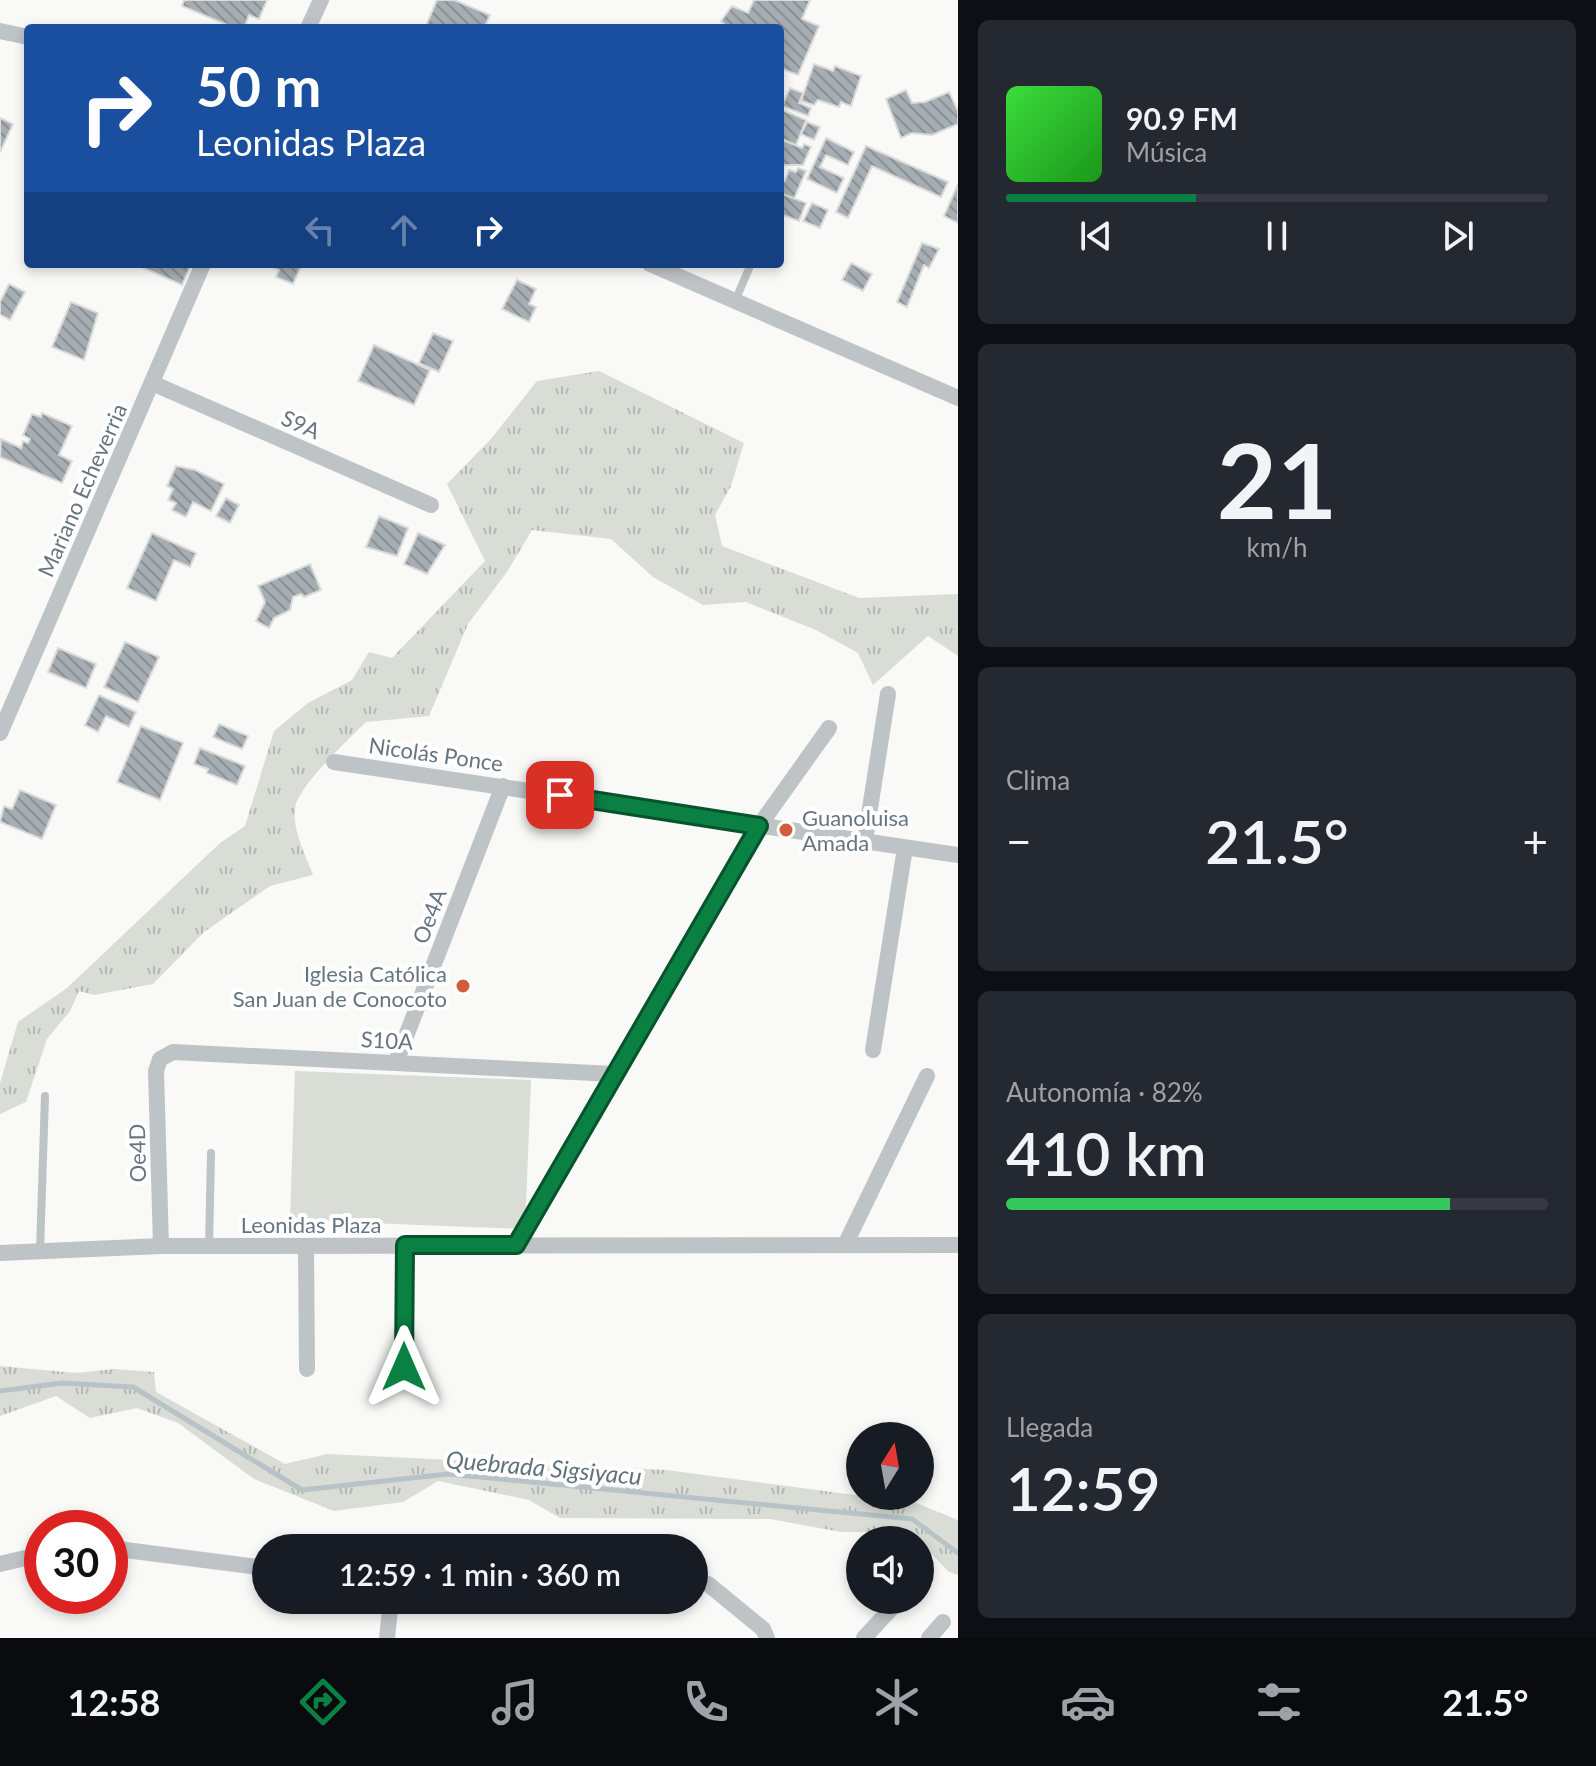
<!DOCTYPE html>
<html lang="es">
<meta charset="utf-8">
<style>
:root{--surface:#171b24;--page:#242831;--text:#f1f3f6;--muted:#9ea1a6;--line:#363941;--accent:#0b8043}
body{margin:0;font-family:Lato,sans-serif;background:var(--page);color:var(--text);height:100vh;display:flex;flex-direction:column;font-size:30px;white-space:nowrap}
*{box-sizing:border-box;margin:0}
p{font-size:26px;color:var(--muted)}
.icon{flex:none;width:44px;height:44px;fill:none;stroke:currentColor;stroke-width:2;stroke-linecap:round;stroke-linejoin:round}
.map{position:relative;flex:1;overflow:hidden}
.side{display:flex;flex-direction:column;gap:20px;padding:20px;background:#0d0f14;width:638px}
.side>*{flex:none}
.top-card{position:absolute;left:24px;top:24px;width:760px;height:244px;border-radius:8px;box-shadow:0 4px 12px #0003;background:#1a4fa0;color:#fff;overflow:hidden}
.needle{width:52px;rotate:11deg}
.fabs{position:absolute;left:846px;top:1422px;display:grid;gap:16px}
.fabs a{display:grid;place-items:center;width:88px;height:88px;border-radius:50%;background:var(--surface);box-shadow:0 4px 12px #0003;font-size:40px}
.speed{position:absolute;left:24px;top:1510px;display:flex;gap:16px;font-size:40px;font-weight:700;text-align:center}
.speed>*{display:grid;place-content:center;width:104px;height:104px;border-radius:50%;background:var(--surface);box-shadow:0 4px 12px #0003;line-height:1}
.speed .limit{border:12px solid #d22;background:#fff;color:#111}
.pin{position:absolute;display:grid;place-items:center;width:68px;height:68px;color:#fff;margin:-34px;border-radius:16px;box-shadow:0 4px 12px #0006}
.me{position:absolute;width:88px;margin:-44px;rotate:0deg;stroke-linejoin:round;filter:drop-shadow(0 0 6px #0008)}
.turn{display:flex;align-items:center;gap:28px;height:168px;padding:0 40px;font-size:36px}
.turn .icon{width:104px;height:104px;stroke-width:2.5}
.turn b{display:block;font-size:56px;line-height:68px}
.lanes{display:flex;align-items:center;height:76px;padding:0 40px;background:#0003;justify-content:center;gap:40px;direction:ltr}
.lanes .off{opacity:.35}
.big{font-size:60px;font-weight:600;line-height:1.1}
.side .card{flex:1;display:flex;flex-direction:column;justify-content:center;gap:12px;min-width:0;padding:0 28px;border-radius:12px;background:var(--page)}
.side .dial{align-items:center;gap:0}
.dial b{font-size:104px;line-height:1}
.song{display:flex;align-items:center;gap:24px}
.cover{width:96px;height:96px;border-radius:12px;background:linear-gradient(135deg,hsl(120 70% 55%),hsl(120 70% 35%))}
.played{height:8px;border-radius:4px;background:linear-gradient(90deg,var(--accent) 35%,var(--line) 35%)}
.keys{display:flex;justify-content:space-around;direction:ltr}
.heat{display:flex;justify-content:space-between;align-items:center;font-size:44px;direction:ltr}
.charge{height:12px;border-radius:6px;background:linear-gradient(90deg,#34c759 82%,var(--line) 0)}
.trip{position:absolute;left:252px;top:1534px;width:456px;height:80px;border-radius:40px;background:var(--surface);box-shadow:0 4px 12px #0003;font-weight:600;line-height:80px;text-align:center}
.dock{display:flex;height:128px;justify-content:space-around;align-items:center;background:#090b0e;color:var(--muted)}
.dock .icon{width:56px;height:56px}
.dock .current{color:var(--accent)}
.dock b{font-size:36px;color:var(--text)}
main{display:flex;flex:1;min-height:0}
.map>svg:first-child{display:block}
.grass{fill:url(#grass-tufts)}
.park{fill:#d9ddd6}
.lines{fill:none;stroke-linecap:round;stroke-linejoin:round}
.stream{stroke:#b7c3c6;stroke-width:5}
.building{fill:url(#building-back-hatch);stroke:#dbdbd9;stroke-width:2}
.lane{stroke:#bec3c6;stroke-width:8}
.street{stroke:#bec3c6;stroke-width:16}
.route-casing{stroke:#07532c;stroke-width:20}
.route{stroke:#0b8043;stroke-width:14}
.poi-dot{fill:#d45c3b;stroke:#fff;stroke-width:3}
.labels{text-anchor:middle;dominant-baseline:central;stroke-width:8;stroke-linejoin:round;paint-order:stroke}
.street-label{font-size:22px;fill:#66757f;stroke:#fff}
.poi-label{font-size:22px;fill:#66757f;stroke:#fff;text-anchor:start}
.water-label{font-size:24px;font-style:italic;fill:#617379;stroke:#fff}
</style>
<main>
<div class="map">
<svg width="958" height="1638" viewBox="0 0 958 1638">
<defs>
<pattern id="grass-tufts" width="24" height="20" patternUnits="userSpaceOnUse" patternTransform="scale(2)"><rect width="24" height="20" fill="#d9ddd6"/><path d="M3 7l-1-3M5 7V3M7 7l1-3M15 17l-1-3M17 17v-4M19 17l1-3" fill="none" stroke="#b4b8b3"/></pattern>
<pattern id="building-back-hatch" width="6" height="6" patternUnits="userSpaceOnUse" patternTransform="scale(2)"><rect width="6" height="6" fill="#a6aeb3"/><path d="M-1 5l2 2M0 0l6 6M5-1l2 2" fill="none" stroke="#8b9297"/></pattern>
</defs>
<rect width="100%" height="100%" fill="#f9f9f7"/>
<g class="grass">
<path d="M599,371L744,443L731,486L715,515L722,546L859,598L958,594V656L928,636L873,685L858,653L816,630L746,602L703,605L653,577L611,539L532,530L507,572L468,624L429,716L366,722C349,739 298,786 295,808C292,830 306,856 313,875L270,886L204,932L153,984L94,995L79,991L70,1011L47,1039L26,1102L0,1114V1083L18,1022L67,988L220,843L245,826L274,731L308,703L352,680L369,652L392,658L485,561L447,484L490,440L537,381Z"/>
<path d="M0,1366L76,1373L114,1369L154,1372L156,1392L285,1464L327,1454L666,1470L916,1503L958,1520V1575L949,1572L910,1532H841L770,1519L560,1518L529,1500L438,1481L403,1502L334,1511L254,1479L178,1423L137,1408L90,1418L56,1396L0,1416Z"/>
</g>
<path class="park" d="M295,1071L531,1080L525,1229L290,1220Z"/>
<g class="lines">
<path class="stream" d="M0,1391L62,1383L133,1387L302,1490L448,1474L912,1519L958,1553"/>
</g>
<g class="building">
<path d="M184,0H267L259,19L249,15L244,28H235L182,6Z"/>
<path d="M437,0H454L490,15L484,28H425Z"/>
<path d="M754,0H810L802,19L819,26L798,75L780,68V28H729L721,21L732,6L748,13Z"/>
<path d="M814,64L833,71L835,66L861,76L851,106L841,102L839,107L818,100L814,105L801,101Z"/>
<path d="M790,88L803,93L799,103L811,108L808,116L782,106Z"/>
<path d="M906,90L912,103L925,102L949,92L958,111V124L932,135L912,133L901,138L886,99Z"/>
<path d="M780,109L806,120L796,145L780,138Z"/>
<path d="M0,118L13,124L0,152Z"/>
<path d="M807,122L820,127L814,140L801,134Z"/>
<path d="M826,138L854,152L848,165L826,155L820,167L844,178L837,193L807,179Z"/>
<path d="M780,139L802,148L804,144L811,147L803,165H780Z"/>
<path d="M866,146L948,182L941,197L872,166L848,218L836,212Z"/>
<path d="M798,168L806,171L794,199L780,193V179L785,181L789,170L796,172Z"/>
<path d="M958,184V223L944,216Z"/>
<path d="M780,193L806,203L799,221L780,214Z"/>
<path d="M812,203L828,210L820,228L803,221Z"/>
<path d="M922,243L939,249L929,268L924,265L907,307L897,302Z"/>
<path d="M851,263L872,274L863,291L842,280Z"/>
<path d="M135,264H183L190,267L182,285Z"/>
<path d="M302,264L293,284L276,277L279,270L268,265Z"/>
<path d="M517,280L536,289L529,304L536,307L529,322L502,309Z"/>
<path d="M9,284L25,292L10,320L0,314V302Z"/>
<path d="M71,302L98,313L84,360L52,347Z"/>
<path d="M433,333L453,341L439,372L419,363Z"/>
<path d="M374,345L430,370L414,405L358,381Z"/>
<path d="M42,413L72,426L59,455L72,461L62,483L0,457L1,439L21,448L23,441L28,443L30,439L23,435L32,414L41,417Z"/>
<path d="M176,466L195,470L224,484L211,511L193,502L186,517L172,510L176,503L168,500L173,489L167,486Z"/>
<path d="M226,498L239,505L230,523L216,516Z"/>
<path d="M379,516L408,528L397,556L366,547Z"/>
<path d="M152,533L196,553L190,567L174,560L156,601L127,588Z"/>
<path d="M418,533L445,545L427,574L404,564Z"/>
<path d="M310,564L321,590L304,597L301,594L293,597L290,610L274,618L269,628L256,621L265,602L258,586Z"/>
<path d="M125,642L159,657L138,702L104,687Z"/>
<path d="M58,648L96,664L86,688L48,672Z"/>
<path d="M99,695L136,712L129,727L106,716L98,732L85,725Z"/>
<path d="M219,724L248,736L242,749L213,737Z"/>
<path d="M141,726L183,743L160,800L117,782Z"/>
<path d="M200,748L245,766L237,785L207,773L208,769L194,764Z"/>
<path d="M20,790L56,805L42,839L0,822L4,806L12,809Z"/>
</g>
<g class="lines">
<g class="lane">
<path d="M735,301L751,264"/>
<path d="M209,1246L211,1153"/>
<path d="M40,1250L45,1096"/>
</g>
<g class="street">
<path d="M308,28L321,0"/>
<path d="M0,31L28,37"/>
<path d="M650,264L958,398"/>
<path d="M152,383L431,505"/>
<path d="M0,733L203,264"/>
<path d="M334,762L958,855"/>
<path d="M865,840L888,694"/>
<path d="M873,1050L905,848"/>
<path d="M396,1062L503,786"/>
<path d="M516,1245L759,826L829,728"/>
<path d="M845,1245L927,1076"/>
<path d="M161,1246L156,1071L160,1059L173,1052L614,1074"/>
<path d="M306,1246L307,1369"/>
<path d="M0,1253L161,1246L958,1245"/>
<path d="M404,1367L405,1245"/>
<path d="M110,1548L266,1568"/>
<path d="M0,1564L42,1554"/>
<path d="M708,1584L763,1629L767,1638"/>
<path d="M387,1638L391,1600"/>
<path d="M864,1638L899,1600"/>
<path d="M929,1638L943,1622"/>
</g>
</g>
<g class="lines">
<g class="route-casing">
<path id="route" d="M404,1367L405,1245H516L759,826L560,795"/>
</g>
<use href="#route" class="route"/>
</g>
<g class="poi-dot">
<circle cx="786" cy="830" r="8"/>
<circle cx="463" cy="986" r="8"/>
</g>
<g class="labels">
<g class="street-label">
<text transform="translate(301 424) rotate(24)">S9A</text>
<text transform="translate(82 490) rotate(-66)">Mariano Echeverria</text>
<text transform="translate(436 754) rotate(8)">Nicolás Ponce</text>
<text transform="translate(429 916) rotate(-69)">Oe4A</text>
<text transform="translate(387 1040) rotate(3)">S10A</text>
<text transform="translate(137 1153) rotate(-91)">Oe4D</text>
<text x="311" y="1224">Leonidas Plaza</text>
</g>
<g class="poi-label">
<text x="802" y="817">Guanoluisa<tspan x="802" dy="25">Amada</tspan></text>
<text x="447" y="973" text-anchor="end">Iglesia Católica<tspan x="447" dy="25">San Juan de Conocoto</tspan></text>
</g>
<g class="water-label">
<text transform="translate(544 1467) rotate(5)">Quebrada Sigsiyacu</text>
</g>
</g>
</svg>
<div class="fabs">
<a><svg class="needle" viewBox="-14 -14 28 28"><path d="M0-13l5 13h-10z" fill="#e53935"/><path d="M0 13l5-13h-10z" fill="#9ea1a6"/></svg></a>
<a><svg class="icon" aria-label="sound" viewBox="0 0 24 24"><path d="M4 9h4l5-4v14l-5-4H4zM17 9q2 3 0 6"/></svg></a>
</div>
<div class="speed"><div class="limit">30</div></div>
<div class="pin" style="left:560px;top:795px;background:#d93025"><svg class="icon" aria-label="arrive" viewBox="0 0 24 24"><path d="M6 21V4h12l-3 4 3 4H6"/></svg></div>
<svg class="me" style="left:404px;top:1367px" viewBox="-20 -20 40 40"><path d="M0-17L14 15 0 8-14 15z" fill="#0b8043" stroke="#fff" stroke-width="4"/></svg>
<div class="trip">12:59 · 1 min · 360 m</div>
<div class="top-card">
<div class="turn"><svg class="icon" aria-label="right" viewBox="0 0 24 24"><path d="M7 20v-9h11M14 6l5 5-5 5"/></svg><div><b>50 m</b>Leonidas Plaza</div></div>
<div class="lanes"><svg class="icon off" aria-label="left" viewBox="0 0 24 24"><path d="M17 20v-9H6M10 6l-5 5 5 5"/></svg><svg class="icon off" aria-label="ahead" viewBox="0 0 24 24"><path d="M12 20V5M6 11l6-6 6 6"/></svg><svg class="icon" aria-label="right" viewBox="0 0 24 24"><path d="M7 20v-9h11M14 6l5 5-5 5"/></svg></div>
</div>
</div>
<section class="side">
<div class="card">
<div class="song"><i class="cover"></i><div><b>90.9 FM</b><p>Música</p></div></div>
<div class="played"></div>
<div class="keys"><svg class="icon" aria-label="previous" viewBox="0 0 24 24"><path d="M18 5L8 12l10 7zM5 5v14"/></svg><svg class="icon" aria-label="pause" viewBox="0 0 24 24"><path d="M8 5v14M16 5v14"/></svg><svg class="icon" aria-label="next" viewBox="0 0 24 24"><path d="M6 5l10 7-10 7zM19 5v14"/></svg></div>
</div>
<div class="card dial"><b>21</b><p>km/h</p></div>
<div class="card"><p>Clima</p>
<div class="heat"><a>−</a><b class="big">21.5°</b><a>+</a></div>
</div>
<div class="card"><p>Autonomía · 82%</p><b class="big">410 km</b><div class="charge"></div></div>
<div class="card"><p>Llegada</p><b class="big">12:59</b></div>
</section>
</main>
<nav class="dock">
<b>12:58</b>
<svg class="icon current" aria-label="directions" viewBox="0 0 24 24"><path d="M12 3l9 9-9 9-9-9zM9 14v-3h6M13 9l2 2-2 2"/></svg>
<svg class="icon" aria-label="music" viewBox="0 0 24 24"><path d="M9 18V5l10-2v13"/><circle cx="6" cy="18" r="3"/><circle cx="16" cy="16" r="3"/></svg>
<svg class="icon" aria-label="phone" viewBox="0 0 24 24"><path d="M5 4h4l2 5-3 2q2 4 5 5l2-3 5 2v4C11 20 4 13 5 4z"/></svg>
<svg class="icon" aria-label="climate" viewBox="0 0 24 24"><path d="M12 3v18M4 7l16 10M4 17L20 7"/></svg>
<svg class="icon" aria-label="car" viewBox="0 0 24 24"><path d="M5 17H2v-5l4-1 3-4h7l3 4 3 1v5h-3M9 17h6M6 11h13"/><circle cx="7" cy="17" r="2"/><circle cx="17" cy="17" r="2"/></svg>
<svg class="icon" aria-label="filters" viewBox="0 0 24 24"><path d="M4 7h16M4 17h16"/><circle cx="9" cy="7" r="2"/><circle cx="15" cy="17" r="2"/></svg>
<b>21.5°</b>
</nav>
